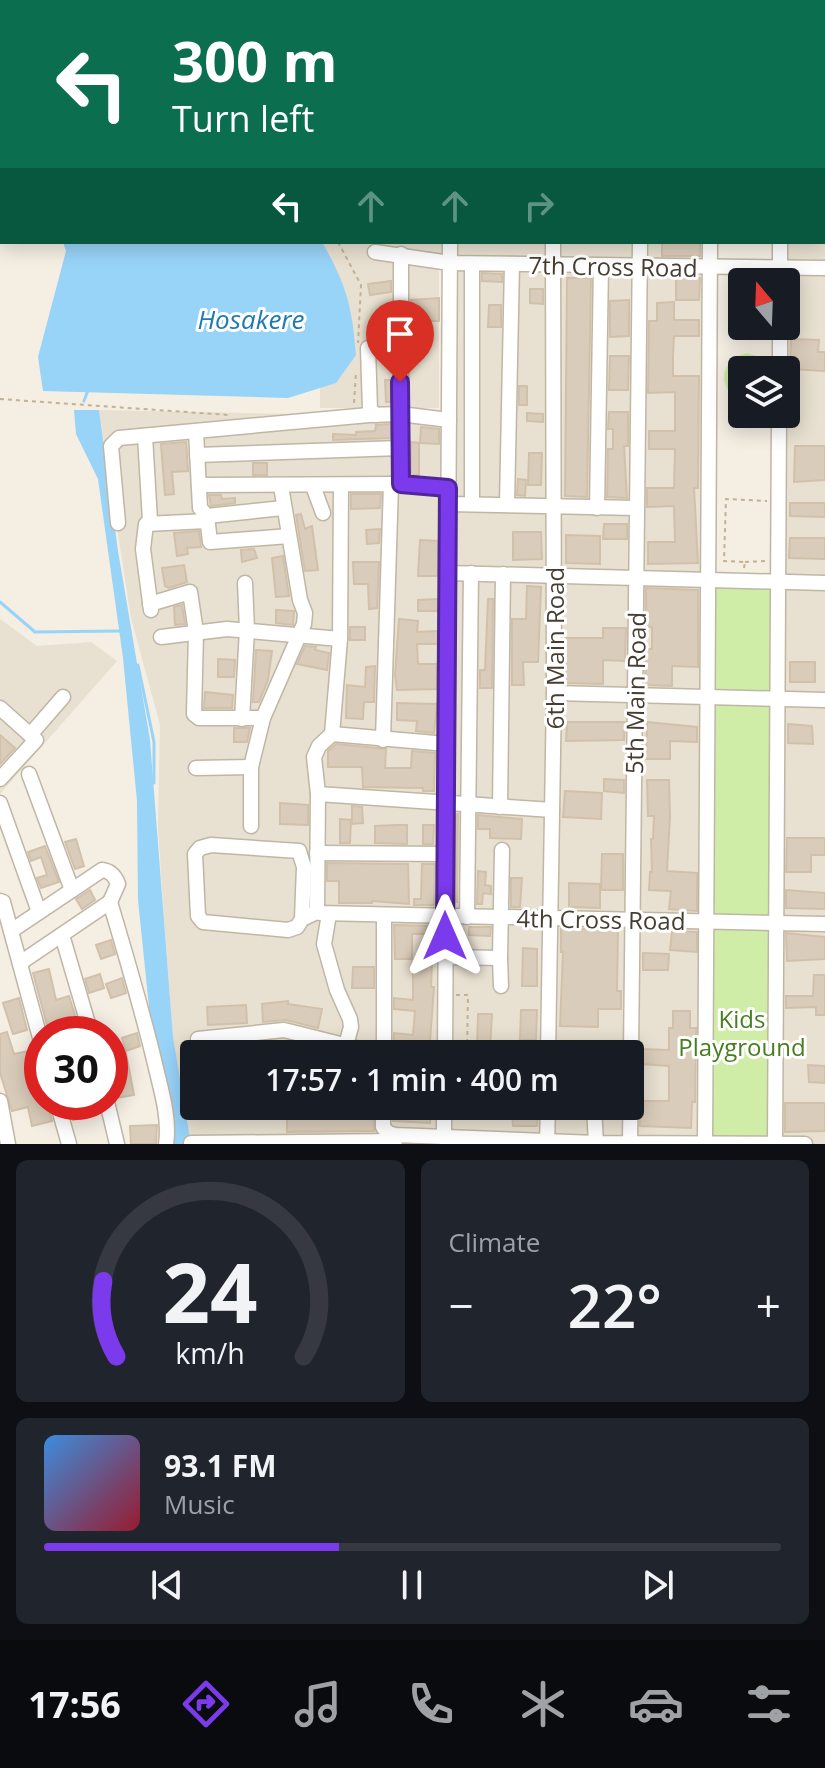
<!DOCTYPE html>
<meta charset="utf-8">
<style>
:root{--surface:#171b24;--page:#20242c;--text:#f1f3f6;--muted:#9ea1a6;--line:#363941;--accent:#7c3aed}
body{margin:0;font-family:"Open Sans",sans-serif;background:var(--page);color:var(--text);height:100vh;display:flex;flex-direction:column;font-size:30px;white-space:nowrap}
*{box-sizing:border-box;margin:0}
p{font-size:26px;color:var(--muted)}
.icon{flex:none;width:44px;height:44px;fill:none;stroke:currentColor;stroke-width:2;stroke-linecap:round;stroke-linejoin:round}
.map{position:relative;height:1144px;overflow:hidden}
.panel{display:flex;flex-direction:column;gap:16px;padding:16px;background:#0d0f14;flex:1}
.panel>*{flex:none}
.banner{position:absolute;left:0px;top:0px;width:826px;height:244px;box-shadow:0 4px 20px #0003;background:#0b6e4f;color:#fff;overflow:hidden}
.needle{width:52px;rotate:341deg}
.fabs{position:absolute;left:728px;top:268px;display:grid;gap:16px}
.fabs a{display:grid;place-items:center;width:72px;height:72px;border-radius:8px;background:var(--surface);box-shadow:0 4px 20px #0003;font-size:40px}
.speed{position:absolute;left:24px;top:1016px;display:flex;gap:16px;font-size:40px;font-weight:700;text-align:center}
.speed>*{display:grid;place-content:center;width:104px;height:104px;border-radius:50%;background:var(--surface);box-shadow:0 4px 20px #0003;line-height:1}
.speed .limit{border:12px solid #d22;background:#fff;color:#111}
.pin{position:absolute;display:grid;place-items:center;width:68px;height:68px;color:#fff;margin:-82px -34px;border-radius:50% 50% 50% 0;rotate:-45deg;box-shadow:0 0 8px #0007}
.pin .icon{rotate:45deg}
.me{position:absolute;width:88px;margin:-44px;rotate:0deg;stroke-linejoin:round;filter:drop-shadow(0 0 6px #0008)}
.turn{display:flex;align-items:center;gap:28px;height:168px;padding:0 40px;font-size:36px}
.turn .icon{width:104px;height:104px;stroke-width:2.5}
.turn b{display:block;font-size:56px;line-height:68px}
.lanes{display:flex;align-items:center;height:76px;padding:0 40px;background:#0003;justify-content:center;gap:40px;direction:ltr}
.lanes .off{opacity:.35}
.big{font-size:60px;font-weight:600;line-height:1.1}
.panel .widget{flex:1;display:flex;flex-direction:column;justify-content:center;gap:12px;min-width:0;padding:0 28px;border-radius:12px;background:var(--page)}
.panel .dial{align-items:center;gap:0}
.dial svg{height:208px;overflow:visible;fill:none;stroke:var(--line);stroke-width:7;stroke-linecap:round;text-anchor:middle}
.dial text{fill:var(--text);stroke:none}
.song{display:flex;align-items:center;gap:24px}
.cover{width:96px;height:96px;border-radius:12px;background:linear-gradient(135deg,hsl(210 70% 55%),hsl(350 70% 35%))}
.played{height:8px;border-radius:4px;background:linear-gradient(90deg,var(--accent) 40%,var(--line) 40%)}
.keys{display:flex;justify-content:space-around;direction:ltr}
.heat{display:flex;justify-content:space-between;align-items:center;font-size:44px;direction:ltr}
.panel .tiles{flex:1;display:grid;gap:16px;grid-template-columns:1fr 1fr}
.widget:last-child{grid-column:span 2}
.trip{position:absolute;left:180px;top:1040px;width:464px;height:80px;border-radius:8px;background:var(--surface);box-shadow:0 4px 20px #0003;font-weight:600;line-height:80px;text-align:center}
.tabs{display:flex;height:128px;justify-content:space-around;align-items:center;background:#090b0e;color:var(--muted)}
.tabs .icon{width:56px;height:56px}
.tabs .on{color:var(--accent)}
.tabs b{font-size:36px;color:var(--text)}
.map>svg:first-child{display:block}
.residential{fill:#e8e0d0}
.green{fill:#cfeda7}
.water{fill:#98d3f8}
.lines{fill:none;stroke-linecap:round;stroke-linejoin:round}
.stream{stroke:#98d3f8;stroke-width:3}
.building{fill:#daccba;stroke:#d2c1aa;stroke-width:2}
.minor-casing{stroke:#c0b6a5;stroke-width:17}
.path{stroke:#c3b194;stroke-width:2;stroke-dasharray:4 4;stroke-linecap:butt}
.minor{stroke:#fff;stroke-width:14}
.route-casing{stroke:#51269a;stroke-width:20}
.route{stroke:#7c3aed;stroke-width:14}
.labels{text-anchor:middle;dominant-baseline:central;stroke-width:6;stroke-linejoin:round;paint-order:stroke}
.street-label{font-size:24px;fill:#463e33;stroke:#fff}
.park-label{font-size:24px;fill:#467e20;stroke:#fff}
.water-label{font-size:26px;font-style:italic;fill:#1f7ab4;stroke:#fff}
</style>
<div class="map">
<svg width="825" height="1144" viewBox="0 0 825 1144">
<rect width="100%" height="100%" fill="#f4eee3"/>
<g class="residential">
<path d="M320,0H825V261L774,260L775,242H824V2Z"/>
<path d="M320,242H716L715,259H439V408H320Z"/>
<path d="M453,268L706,272L701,1144L448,1132L449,1106H630V1054H449Z"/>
<path d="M785,274H825V1144H776L784,414H786Z"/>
<path d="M99,410L443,417L438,1054H194V1106H438L437,1144H191L173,1038L164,918L158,827L160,725L131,618Z"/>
<path d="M0,619L37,646L91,642L117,661L0,794Z"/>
</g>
<g class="green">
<path d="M747,353L762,358L771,370H742V401C716,390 719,359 747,353Z"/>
<path d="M775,584V694L711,695L710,585Z"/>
<path d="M712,701H776L774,920H710Z"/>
<path d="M713,926H773L770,1138L710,1137Z"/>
</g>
<g class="water">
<path d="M1,0H271L2,2V5Z"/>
<path d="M63,242H322C347,286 352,306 356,355L336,383L288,398L43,391L38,357L66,251Z"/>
<path d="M74,410H99L118,551L150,740L173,1037L191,1144H169L151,1026L138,900L137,801L123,658L98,479L76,434Z"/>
</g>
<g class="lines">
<g class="stream">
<path d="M84,401L88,390"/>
<path d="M0,602L35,632L121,631"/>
<path d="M138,665L154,742V783"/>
</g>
</g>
<g class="building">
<rect x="662" y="242" width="38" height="14"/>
<path d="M482,273L502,274V282L482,281Z"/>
<path d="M567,278H591L587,497L565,496Z"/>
<path d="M676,278H700L699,300H676Z"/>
<path d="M391,281V292L370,295L368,284Z"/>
<path d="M530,289H543V304L530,303Z"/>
<path d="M439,298V321H420V326L411,325V300Z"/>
<path d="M629,300V336L610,337V301Z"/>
<path d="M674,302V320H699V336H674L673,357V376H699L698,488H694L698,563L648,564V542H675L674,506L647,507V488H674L675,449H649V431H675V392L648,393L649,321H657V303Z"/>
<path d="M489,305H501V327H488Z"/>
<path d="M385,336H391V364H386V353H378L377,343L373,339Z"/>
<path d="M791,339L819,340L818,352H825V371L790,369Z"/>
<path d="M610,356H629L628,390H609Z"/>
<path d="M744,359L758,362L767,370H742V397L732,388L729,373L732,367Z"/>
<path d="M385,380H391V402H386Z"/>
<rect x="519" y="386" width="8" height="19"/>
<path d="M609,412H628V446H624L627,498L607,497L608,449H613V429H608Z"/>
<path d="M527,413L543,414V422L527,421Z"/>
<path d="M391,424V438L333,440V434L356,435V432L375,431L376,425Z"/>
<path d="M421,427L439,429V444L420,443Z"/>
<path d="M186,442L188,471L172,472L174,494L165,495L161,444Z"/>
<path d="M411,442L419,443V475H411Z"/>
<path d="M795,446H825V480L794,482Z"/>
<path d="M529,453H542L541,485H528Z"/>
<rect x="253" y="463" width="14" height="12"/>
<path d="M518,479L526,480L525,496L517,495Z"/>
<path d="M351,494H381L380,508L351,509Z"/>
<path d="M209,495H221L222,499L235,498V503L211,506Z"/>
<path d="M790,503H825V517L790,516Z"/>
<path d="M301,514L305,529L312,526L318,570L305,571L296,515Z"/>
<path d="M604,524H627V539H603Z"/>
<path d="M380,529L379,543L367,544L366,530Z"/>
<path d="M199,531L201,547L187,548L188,554L177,556L174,533Z"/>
<path d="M513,532H541L542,559L513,560Z"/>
<path d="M566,535L600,536V564L566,563Z"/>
<path d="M790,538H825V559L789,558Z"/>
<path d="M420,540L438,541V576H418Z"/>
<path d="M254,549L257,558L242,562L241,550Z"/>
<path d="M283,556L289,596L276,597L272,558Z"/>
<path d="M353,562H379L377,608L369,609L368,584H354Z"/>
<path d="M184,565L187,582L169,588L165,586L162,568Z"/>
<path d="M527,586L541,587L538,662H523L524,685H512V619H526Z"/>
<path d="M646,588L698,590V667L672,666V686L645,685L646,649H652V627H646Z"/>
<path d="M438,599V611H418V600Z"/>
<path d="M488,599H493L492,688H480V670H485Z"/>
<path d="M182,605L185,624L175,625L174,607Z"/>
<path d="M276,610L294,611L293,625L276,623Z"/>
<path d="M399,619L418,621L417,632L438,631V644H417L418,664H437V689L397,690L395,675Z"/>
<rect x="350" y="627" width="15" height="13"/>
<path d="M603,628H626L625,661L603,660V684L566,683L565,638H603Z"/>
<path d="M305,646L316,647L315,650L329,653L327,670L297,664Z"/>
<path d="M256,650L272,651L268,680L259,702H253Z"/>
<path d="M218,659L235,660L234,677H218Z"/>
<rect x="790" y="662" width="25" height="20"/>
<path d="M375,666L374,702H364L363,719L346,718L347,685L365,687L366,667Z"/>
<path d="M205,692L233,695L232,708H204Z"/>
<path d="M397,703L437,704L434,733L416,731L417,721L397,720Z"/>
<path d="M567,722H625L624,740L566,741Z"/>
<path d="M647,722L697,727V742L670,741V759H646Z"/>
<path d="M788,724L812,726L813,744L788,743Z"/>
<path d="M234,728H250L247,742H234Z"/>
<path d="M0,735L15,748L0,764Z"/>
<path d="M336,744L386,749L385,768H411L412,751L435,753L434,791H423V788L363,787L362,767H328V751Z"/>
<path d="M604,779L624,780V793L604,791Z"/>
<path d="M647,780H669L670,816L667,871L697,873V911L669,909L671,891L649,890L650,872H652L651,839H653L654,816H648Z"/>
<path d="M565,791L602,793L601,819L563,817Z"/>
<path d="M280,803L308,805V825L280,824Z"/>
<path d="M352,806L362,807L363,823L352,824Z"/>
<path d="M456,814H458L457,902H456Z"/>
<path d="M478,815L522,819L521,839L490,838V829H478Z"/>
<path d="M340,819L351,820L350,843H340Z"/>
<path d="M396,825H407V844L375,843V826Z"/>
<path d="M423,825H434L433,844H423Z"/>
<path d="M787,838H825V855H811V872H786Z"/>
<path d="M76,839L84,866L75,869L65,842Z"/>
<path d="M45,846L59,882L41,888L37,878L47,875L41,857L31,861L28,852Z"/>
<path d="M602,854H623V890H601Z"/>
<path d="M327,863L408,864L409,904L372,901V903H339V881H327Z"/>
<path d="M422,864H435L434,905H414V899H421Z"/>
<path d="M478,871L486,872L485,885L491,886V894L483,893L482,904H477Z"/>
<path d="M511,878H522L520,907H511Z"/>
<path d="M569,883L600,884V908L569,907Z"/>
<path d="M90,890L95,900L82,909L76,899Z"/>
<path d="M786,890L825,893V909L786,908Z"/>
<path d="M394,925L436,926V934H412V959H395Z"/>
<path d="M469,927H491L490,936L469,935Z"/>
<path d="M561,928L618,930L617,991H621V1009H598V1027L560,1026L563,952H561Z"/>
<path d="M672,931L697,932V952L670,950Z"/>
<path d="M786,933L825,937V959L787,961Z"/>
<path d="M111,940L115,954L101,959L96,945Z"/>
<path d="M523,948L537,949V986H522Z"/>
<path d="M643,953L669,954L668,970H643Z"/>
<path d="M413,962L432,963L431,987H434L429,1054H394V1033L413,1035L415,1011L394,1009V998L413,1000Z"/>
<path d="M353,967H374V988H352Z"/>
<path d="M49,969L56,1000L69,996L77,1022L64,1026L63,1022L47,1025L33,973Z"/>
<path d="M100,974L104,988L89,993L85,979Z"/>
<path d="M814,975H825V1015H816V1007L786,1008V996H813Z"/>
<path d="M122,978L126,993L111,998L106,984Z"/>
<path d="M19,998L27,1030L13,1034L3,1003Z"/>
<path d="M288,1001V1004L322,1009L318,1028L286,1020L263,1022L262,1004Z"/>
<path d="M246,1005L247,1023L208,1025L207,1007Z"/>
<path d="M521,1010H537L536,1040H520Z"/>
<path d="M673,1011H690V1028H696L695,1102H692L691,1128L640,1126V1101H669V1066L641,1064V1049L669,1050V1028H673Z"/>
<path d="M478,1014H492L490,1050H477Z"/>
<path d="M7,1032L14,1054L33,1050L39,1054L42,1065V1102H47L52,1121L32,1126L28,1107L12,1111L0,1073V1034Z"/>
<path d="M137,1033L140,1046L126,1051L122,1038Z"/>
<path d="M126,1053L134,1095L116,1098L110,1074V1056Z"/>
<path d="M808,1065L825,1066V1083L809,1082Z"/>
<path d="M83,1102L86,1117L73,1120L68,1105Z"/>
<path d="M785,1103H825V1131L785,1132Z"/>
<path d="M236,1106H248L249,1117H237Z"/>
<path d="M269,1106H373L374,1131L287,1132V1115H269Z"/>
<path d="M570,1106H584L585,1118L570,1117Z"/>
<path d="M604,1106H618V1118H605Z"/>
<path d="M393,1107L430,1109V1123L393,1121Z"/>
<path d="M538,1110L537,1126H513L512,1111Z"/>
<path d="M157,1125L156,1144H131L130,1126Z"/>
</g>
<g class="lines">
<g class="minor-casing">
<g id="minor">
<path d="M309,0V2"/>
<path d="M366,0V2"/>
<path d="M388,0V2"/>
<path d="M339,2V0"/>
<path d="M455,2V0"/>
<path d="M555,2V0"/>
<path d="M664,2V0"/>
<path d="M824,6H825"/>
<path d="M824,53H825"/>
<path d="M375,252L450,263L825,268"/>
<path d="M401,254V484"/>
<path d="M780,282V242"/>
<path d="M368,348L370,410L376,415"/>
<path d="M780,370V326"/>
<path d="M196,432L200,508L207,516L283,508"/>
<path d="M145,436L150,521"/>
<path d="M197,455L400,448"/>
<path d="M199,485L401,484L448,488"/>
<path d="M313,486L323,513"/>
<path d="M341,486L340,639L332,734L447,744"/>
<path d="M448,504L636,508"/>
<path d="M472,504V264"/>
<path d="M507,504L512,264"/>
<path d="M597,508L601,266"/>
<path d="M207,516L210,542L289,536"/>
<path d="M118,523L111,446L119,438L369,415L400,414L449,420"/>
<path d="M448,573L825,583"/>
<path d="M150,604L190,592L196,632L194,714L199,718H263"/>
<path d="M151,610L143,549L146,524L207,521"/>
<path d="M161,637L227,629L340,639"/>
<path d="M554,693L825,700"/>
<path d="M0,708L36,740L0,779"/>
<path d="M242,719L247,630L245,583"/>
<path d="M332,734L319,746L314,757L318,794L317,908L320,913L825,924"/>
<path d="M30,735L63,697"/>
<path d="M383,740L391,484"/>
<path d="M196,768L251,767"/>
<path d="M29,774L72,890"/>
<path d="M318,794L552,810"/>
<path d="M0,803L39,912"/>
<path d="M500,807L503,574"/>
<path d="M251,826V767L263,718L304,624L305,613L300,600L281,486"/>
<path d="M317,853L446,854"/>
<path d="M0,901L3,902L42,1045"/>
<path d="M329,914L324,944L337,990L350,1019L351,1027L346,1045"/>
<path d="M467,917L471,573"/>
<path d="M302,919L297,927L288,930L203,922L198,916L195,854L200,848L211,845L299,851L304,867L302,919L319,911"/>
<path d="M11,931L102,870C111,871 115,876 118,884L110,902"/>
<path d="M62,935L91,1034"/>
<path d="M445,957L500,958L502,850"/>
<path d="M500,958L501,986"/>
<path d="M20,963L110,902C126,956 142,1009 155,1064C161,1090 170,1118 166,1144"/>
<path d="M198,1039L284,1030L380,1054"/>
<path d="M384,1054V915"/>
<path d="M445,1054L450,242"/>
<path d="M548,1054L554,693L553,242"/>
<path d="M0,1101L8,1144"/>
<path d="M57,1102L69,1144"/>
<path d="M107,1102L117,1144"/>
<path d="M383,1106V1127L388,1133L395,1135L596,1143L805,1144"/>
<path d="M594,1106L596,1144"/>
<path d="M444,1138V1106"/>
<path d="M191,1143L395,1141"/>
<path d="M547,1144L548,1106"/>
<path d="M630,1144L640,242"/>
<path d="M705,1144C709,843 706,543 710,242"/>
<path d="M775,1144L779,414"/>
</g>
</g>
<g class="path">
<path d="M296,2V0"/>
<path d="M338,242L361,285L358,343"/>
<path d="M0,399L229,415"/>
<path d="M354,403L356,373"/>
<path d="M745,562L765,561V559"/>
<path d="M744,568L745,562L724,561L726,499L767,501"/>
<path d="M456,995H468L467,1054"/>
</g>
<use href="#minor" class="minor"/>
</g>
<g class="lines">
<g class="route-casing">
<path id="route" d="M400,382L401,484L448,488L445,936"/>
</g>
<use href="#route" class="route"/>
</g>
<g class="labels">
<g class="street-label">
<text transform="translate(613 266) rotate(1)">7th Cross Road</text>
<text transform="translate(554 648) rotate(-90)">6th Main Road</text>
<text transform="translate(635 693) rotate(-89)">5th Main Road</text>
<text transform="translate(601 919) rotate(1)">4th Cross Road</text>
</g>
<g class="park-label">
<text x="742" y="1018">Kids<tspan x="742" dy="28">Playground</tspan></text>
</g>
<g class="water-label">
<text x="251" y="319">Hosakere</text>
</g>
</g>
</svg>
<div class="fabs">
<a><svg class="needle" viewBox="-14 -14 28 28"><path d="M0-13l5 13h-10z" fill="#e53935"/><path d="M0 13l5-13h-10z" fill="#9ea1a6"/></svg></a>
<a><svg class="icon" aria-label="layers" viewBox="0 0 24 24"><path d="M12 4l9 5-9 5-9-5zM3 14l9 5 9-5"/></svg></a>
</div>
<div class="speed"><div class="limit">30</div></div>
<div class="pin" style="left:400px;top:382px;background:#d93025"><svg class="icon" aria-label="arrive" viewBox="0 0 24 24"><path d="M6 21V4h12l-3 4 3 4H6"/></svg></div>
<svg class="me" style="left:445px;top:936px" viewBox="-20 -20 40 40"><path d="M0-17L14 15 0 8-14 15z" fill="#7c3aed" stroke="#fff" stroke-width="4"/></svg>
<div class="trip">17:57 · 1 min · 400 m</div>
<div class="banner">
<div class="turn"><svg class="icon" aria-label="left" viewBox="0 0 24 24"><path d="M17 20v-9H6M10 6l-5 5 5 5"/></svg><div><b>300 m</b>Turn left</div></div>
<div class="lanes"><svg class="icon" aria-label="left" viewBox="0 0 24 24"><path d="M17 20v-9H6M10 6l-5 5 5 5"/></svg><svg class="icon off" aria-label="ahead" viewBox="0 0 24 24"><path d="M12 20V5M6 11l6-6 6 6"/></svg><svg class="icon off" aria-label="ahead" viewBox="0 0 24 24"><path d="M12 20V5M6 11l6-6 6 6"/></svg><svg class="icon off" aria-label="right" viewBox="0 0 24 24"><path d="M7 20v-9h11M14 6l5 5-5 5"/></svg></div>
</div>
</div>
<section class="panel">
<div class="tiles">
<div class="widget dial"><svg viewBox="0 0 100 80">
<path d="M14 69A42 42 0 1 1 86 69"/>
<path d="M14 69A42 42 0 0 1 9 40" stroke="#7c3aed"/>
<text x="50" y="56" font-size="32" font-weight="700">24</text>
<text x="50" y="72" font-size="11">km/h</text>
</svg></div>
<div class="widget"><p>Climate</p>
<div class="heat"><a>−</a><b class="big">22°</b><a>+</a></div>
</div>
<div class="widget">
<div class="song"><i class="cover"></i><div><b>93.1 FM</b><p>Music</p></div></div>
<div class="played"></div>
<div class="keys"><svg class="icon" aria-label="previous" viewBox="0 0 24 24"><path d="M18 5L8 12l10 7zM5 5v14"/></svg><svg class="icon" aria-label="pause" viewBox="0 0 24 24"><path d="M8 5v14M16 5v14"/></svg><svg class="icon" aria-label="next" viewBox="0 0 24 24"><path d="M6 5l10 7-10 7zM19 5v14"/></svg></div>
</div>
</div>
</section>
<nav class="tabs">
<b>17:56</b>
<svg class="icon on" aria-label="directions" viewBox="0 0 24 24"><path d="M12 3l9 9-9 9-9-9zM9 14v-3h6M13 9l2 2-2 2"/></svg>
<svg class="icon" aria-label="music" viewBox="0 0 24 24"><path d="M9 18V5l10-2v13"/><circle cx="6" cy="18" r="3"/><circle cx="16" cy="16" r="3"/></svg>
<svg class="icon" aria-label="phone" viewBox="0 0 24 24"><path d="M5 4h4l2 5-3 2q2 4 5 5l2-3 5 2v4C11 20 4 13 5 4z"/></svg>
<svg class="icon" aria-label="climate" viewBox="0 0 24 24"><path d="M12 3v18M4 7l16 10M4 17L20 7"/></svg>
<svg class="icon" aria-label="car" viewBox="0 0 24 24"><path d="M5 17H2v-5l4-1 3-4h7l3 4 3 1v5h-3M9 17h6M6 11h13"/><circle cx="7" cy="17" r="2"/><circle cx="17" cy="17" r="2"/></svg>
<svg class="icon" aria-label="filters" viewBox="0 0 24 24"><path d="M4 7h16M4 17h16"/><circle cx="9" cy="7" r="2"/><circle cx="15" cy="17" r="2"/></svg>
</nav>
